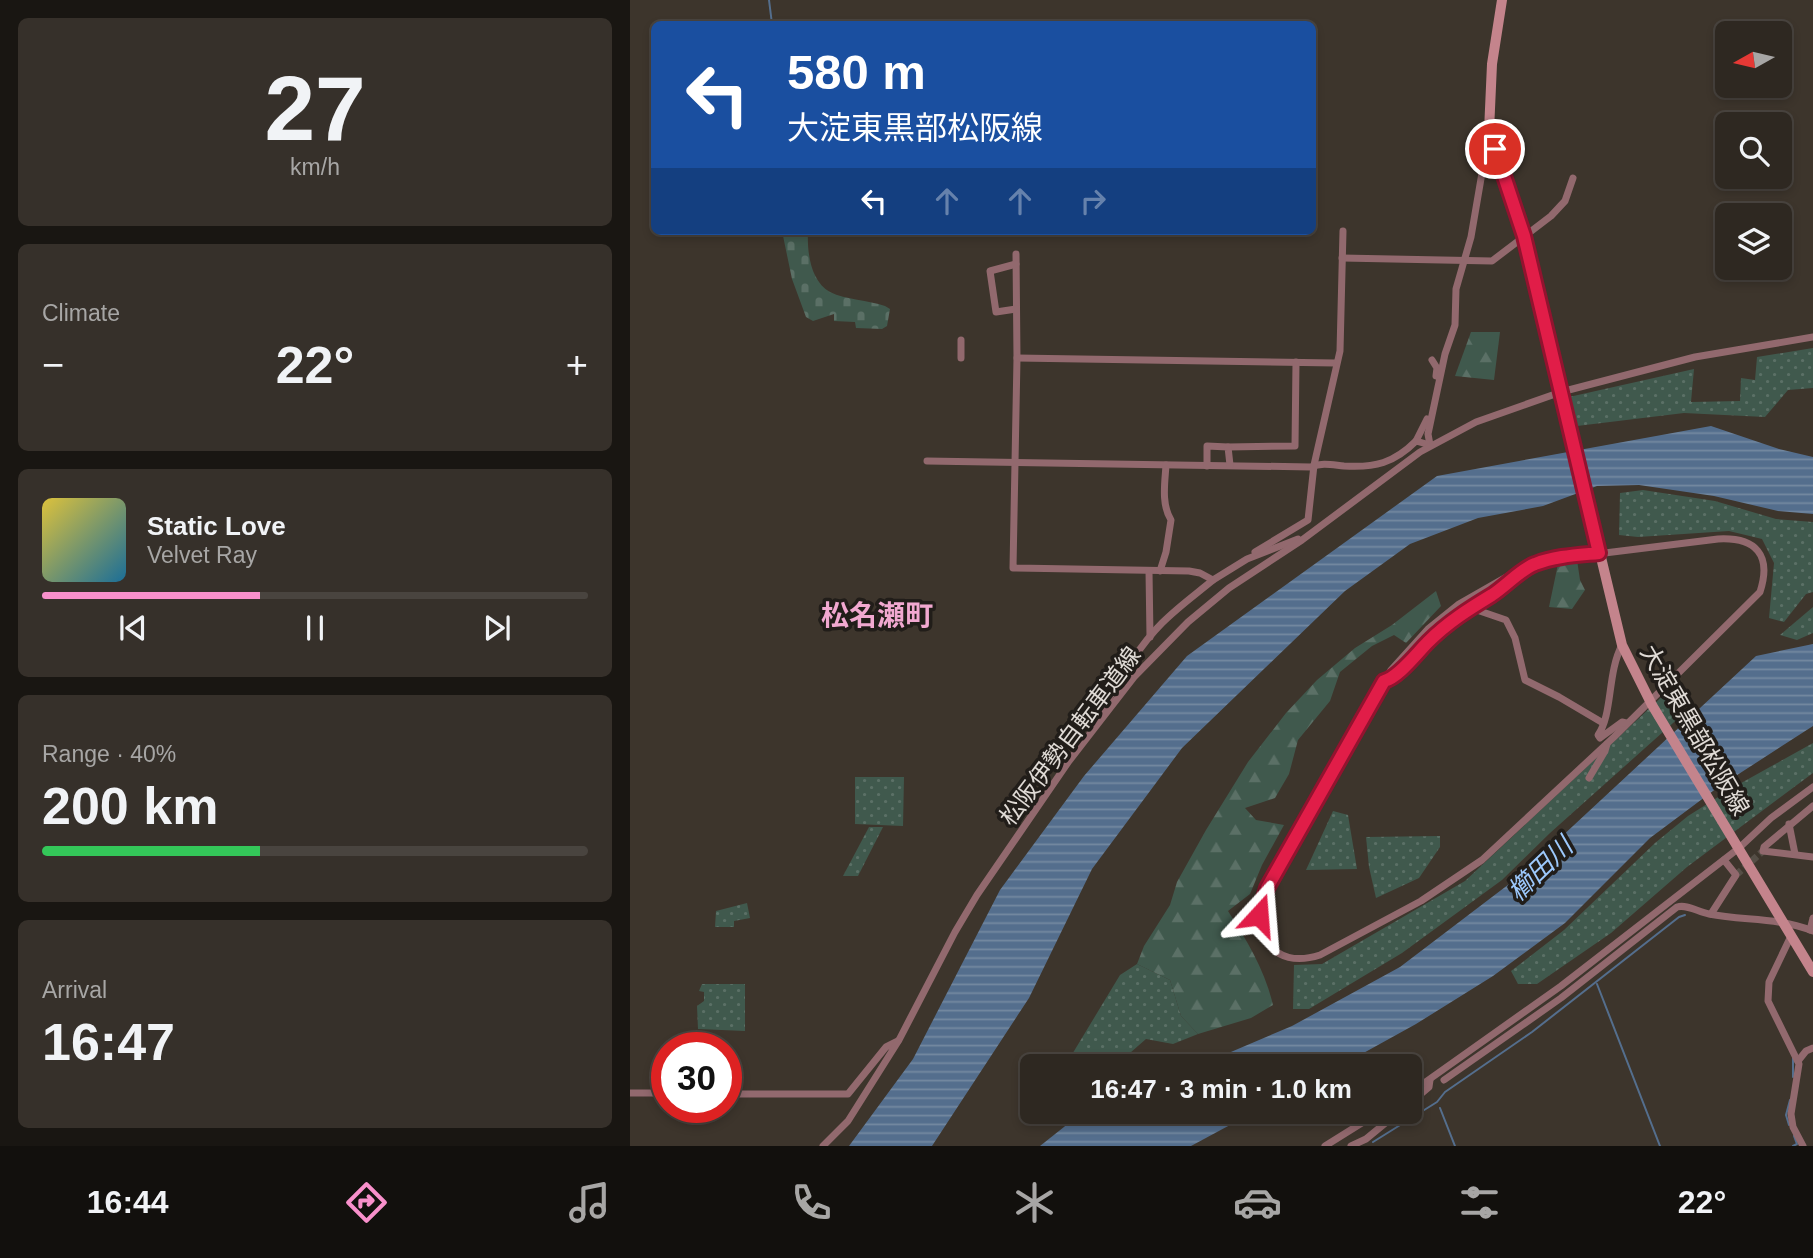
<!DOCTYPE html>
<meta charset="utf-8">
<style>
:root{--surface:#2e2821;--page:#36302a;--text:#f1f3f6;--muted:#a7a6a5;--line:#49443f;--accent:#f890cb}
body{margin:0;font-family:Helvetica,"Noto Sans JP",sans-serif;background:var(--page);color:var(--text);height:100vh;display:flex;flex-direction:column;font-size:26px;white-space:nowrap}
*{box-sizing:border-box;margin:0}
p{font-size:23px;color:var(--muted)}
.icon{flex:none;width:38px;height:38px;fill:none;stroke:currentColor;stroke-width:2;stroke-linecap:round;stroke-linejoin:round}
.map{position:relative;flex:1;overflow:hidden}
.drawer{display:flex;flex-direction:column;gap:18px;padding:18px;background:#191612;width:630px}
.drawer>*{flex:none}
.banner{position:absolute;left:21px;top:21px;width:665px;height:214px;border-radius:10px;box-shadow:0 4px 10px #0003,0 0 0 2px var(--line);background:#1a4fa0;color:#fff;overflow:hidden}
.needle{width:46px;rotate:262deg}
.controls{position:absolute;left:1085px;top:21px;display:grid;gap:14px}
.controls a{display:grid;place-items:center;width:77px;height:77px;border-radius:10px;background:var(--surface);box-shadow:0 4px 10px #0003,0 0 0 2px var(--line);font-size:35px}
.speed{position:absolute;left:21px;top:1032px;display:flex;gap:14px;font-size:35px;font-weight:700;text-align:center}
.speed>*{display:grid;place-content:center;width:91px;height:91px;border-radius:50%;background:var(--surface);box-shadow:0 4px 10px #0003,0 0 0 2px var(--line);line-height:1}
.speed .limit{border:10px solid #d22;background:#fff;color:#111}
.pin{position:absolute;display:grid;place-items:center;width:60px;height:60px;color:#fff;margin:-30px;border:4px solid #fff;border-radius:50%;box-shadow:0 2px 7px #0007}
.me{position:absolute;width:77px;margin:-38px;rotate:19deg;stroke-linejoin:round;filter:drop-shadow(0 0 5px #0008)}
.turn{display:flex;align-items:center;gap:24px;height:147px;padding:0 21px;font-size:32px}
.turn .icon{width:91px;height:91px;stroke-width:2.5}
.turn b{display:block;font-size:49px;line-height:60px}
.lanes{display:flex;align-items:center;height:66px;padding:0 21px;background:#0003;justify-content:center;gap:35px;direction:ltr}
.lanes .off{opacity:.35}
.big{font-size:52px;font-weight:800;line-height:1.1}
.drawer .widget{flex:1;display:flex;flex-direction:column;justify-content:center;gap:10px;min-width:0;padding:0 24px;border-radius:10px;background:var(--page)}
.drawer .dial{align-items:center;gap:0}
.dial b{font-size:91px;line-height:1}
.song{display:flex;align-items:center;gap:21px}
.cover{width:84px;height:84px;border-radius:10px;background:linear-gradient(135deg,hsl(50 70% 55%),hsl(200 70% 35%))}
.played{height:7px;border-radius:4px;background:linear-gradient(90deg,var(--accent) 40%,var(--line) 40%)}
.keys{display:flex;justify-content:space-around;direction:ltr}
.heat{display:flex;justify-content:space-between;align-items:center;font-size:38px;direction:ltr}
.charge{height:10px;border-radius:5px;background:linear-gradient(90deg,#34c759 40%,var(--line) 0)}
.trip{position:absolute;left:390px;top:1054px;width:402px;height:70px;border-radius:10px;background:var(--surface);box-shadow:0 4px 10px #0003,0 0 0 2px var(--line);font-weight:800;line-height:70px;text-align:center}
.dock{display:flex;height:112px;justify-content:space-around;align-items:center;background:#12100d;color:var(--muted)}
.dock .icon{width:49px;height:49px}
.dock .current{color:var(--accent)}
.dock b{font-size:32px;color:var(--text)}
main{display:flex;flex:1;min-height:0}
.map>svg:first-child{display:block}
.grass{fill:url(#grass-dots)}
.forest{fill:url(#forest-firs)}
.cemetery{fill:url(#cemetery-stones)}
.water{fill:url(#water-rules)}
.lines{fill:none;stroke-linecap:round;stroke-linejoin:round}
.stream{stroke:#546e8d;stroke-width:2}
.street-tunnel{stroke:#554e46;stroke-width:7;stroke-dasharray:7 3.5;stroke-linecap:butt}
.street{stroke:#92696e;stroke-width:7}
.secondary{stroke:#c4848c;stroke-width:10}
.route-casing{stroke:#92132f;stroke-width:18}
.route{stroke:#e11d48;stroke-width:12}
.labels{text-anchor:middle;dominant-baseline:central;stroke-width:7;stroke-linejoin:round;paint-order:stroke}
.street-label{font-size:24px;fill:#e0dbd6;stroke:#211d19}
.water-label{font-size:26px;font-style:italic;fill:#9dc9fd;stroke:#211d19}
.quarter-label{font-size:28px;font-weight:bold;fill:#f1a8d0;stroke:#211d19}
</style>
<main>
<section class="drawer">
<div class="widget dial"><b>27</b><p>km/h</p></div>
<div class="widget"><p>Climate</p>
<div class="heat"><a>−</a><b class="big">22°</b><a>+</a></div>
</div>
<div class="widget">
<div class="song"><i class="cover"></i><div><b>Static Love</b><p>Velvet Ray</p></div></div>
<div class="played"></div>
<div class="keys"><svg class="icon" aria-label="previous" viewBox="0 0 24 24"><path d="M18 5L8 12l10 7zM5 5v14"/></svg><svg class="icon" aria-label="pause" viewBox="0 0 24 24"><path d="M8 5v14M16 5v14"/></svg><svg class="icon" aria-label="next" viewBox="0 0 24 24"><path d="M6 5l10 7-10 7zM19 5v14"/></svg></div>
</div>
<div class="widget"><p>Range · 40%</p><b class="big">200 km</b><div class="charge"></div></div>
<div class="widget"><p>Arrival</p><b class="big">16:47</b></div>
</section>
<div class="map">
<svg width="1183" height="1146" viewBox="0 0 1183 1146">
<defs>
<pattern id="grass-dots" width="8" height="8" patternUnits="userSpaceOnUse" patternTransform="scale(1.75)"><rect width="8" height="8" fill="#40594d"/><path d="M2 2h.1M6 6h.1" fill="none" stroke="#5b7066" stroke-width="1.8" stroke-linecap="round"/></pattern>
<pattern id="forest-firs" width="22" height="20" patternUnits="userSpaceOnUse" patternTransform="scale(1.75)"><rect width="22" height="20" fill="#40594d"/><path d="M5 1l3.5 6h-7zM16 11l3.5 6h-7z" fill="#5b7066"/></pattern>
<pattern id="cemetery-stones" width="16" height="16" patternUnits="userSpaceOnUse" patternTransform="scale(1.75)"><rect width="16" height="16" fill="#40594d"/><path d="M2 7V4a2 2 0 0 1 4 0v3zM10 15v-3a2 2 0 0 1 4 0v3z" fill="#5b7066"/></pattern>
<pattern id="water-rules" width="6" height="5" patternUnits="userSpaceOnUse" patternTransform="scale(1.75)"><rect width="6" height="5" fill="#546e8d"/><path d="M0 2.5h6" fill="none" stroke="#7489a1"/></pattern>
</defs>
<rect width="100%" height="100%" fill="#3d352c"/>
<g class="grass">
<path d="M1183,348V388L1158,390L1135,417L1054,413L947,426L939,397L1064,369L1061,402L1110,401L1111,378L1125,380L1127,357Z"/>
<path d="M1013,490L1085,501L1146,519L1183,522V592L1176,594L1154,622L1139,618L1144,563L1132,539L1099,531L1008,537L989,535L990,493Z"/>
<path d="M1183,607V633L1167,640L1150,635Z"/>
<path d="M1039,690L1052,715L920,833L872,880L772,953L679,1009H663L664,965L692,964L835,881Z"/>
<path d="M1183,743V773L1057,867L981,933L907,984H888L881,971L934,930L1025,843L1058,816L1104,787Z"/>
<path d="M225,777H274L273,826L225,824Z"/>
<path d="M703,811L718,815L727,869L676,870Z"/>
<path d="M239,827H253L228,876H213Z"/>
<path d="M810,836V847L789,878L746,898L739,867L736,837Z"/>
<path d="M117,903L120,918L104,921V927H85L86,911Z"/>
<path d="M507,964L540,980L551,1016L568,1034L543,1044L516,1039L485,1066H435L490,975Z"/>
<path d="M72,984H115V1031L68,1029L67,1006L74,1001V992L69,991Z"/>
</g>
<g class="forest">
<path d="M841,332H870L864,380L825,376Z"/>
<path d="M947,560L950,580L955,590L942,609L919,607L928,564Z"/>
<path d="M806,591L811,606L776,643L764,635L742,646L710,672L700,701L668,740L659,774L645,798L615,808L626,820L654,825L632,865L620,894L598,911C617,941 635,970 643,1005L621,1018L568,1034L551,1016L540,980L507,964L514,946L540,905L547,882L576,830L618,762L656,713L687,680L725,648L762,625Z"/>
</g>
<path class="cemetery" d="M152,231H178C177,251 180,281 200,292C216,300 238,300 255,306L260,309L257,326L252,329L226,328L225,322L204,321V314L183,321L176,317L162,279Z"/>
<g class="water">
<path d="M1081,426L1149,449L1183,457V514L1148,511L1084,496L1009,485L967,486L913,506L848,518L780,544L715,591L552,748L462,869L399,998L302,1146H219L283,1059L370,890L454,776L557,656L807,476Z"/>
<path d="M1183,644V726L1087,788L1020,838L935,923L863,976L786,1024L710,1066H568L662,1026L770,967L887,878L1126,656Z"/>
<path d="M464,1111H626L561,1146H410L439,1123Z"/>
</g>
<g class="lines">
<g class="stream">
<path d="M139,0L142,24"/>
<path d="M967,984L1030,1146"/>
<path d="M1163,1058V1077"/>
<path d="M810,1108L825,1146"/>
<path d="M1159,1125L1156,1115L1160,1100"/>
<path d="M743,1142L807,1102L815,1092L902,1032L1049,917L1055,915"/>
<path d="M1163,1146L1167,1144L1164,1136"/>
</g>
<path class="street-tunnel" d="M1106,875L1133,851"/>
<g class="street">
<path d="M386,254L387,358L383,568L559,571L570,573L583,580L617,559L668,539"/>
<path d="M712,258L862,261L921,216L935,201L943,178"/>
<path d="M386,264L360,271L366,312L386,309"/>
<path d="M331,358V340"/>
<path d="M387,358L705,363"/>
<path d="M802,360L807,368L806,376"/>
<path d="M786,441L797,419"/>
<path d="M800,445L798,434L815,354L825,325L826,289L841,237L859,132"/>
<path d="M598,447L665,446L666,362"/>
<path d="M297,461L681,467C692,462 703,465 714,466C745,468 764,463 786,441L800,445"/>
<path d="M577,466V446L598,447L600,465"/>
<path d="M1088,539C1126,537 1142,555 1130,592L984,737L852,860L791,901L690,955C641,971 619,931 637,888L761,670L798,629L829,604L878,576L918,560Z"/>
<path d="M625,552L678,520L684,465L710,351L713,231"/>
<path d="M519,571L520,637"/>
<path d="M530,571L536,552L541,520C531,504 535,482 536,465"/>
<path d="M886,577C877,583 847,601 841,608L876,620L885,638L895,680L929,697L973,723"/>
<path d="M992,645C977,673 983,714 968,735L970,738L992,722L996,723"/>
<path d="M755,681L760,680C768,672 777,664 785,657C800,642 821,613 841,608"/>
<path d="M470,714C488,683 506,649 532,623C548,607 566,594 583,580"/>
<path d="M959,778L975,751L977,744"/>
<path d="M1183,806L1134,847L1133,851L1183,857"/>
<path d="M1159,824L1165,854"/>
<path d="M1081,914L1106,875L1094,860"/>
<path d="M1180,930L1183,918"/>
<path d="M1161,936L1139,982L1138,1001L1169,1064L1161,1114L1163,1127L1173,1146"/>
<path d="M1168,1061L1176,1051L1183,1048"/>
<path d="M814,1080L931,998L1047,907C1057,904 1068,912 1079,914C1115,921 1146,917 1183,931"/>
<path d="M0,1093H37"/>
<path d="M780,1093L931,986L1109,848L1141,818L1183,787"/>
<path d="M96,1094H218L256,1047L268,1041"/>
<path d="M780,1103L799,1087L800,1080"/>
<path d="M193,1146L218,1121L269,1040L325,932L347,895L439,761L504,677L558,622L599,588L672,540L790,452L846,422L931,392L1065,357L1183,337"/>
<path d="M695,1146L751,1111"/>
<path d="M721,1146L736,1139L770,1111"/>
</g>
<path class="secondary" d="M872,0L862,64L859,131L894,236L992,645L1022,705L1183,972"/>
</g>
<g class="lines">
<g class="route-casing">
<path id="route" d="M629,915L637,888L754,681C768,678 787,653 798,642C818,622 839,609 862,595C876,586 891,569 905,564C925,556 949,555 969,553L894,236L865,149"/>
</g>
<use href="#route" class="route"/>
</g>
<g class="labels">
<g class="street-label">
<text transform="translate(1065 730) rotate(60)">大淀東黒部松阪線</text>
<text transform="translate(440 736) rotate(-53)">松阪伊勢自転車道線</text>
</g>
<g class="water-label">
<text transform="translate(910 869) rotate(-44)">櫛田川</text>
</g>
<g class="quarter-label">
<text x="247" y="615">松名瀬町</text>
</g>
</g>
</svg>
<div class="controls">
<a><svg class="needle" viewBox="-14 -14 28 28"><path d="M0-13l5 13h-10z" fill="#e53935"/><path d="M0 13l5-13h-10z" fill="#a7a6a5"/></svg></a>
<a><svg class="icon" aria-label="search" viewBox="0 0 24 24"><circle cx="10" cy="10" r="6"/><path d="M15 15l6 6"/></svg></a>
<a><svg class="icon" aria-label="layers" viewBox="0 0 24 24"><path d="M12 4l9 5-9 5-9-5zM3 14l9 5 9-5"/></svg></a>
</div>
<div class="speed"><div class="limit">30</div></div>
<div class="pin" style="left:865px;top:149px;background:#d93025"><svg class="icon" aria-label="arrive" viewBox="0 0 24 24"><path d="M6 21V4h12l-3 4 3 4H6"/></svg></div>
<svg class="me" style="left:629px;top:915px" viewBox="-20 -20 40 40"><path d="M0-17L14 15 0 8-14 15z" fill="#e11d48" stroke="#fff" stroke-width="4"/></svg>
<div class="trip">16:47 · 3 min · 1.0 km</div>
<div class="banner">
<div class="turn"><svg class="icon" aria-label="left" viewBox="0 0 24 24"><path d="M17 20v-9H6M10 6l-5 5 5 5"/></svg><div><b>580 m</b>大淀東黒部松阪線</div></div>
<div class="lanes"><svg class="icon" aria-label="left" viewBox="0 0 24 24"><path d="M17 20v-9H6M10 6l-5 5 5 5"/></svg><svg class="icon off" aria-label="ahead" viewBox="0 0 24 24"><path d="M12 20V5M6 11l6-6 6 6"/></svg><svg class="icon off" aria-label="ahead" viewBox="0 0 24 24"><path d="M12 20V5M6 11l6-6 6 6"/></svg><svg class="icon off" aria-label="right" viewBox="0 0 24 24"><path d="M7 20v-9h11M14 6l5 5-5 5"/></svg></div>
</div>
</div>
</main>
<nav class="dock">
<b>16:44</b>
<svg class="icon current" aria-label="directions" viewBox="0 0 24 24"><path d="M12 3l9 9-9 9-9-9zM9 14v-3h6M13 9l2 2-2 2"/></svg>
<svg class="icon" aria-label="music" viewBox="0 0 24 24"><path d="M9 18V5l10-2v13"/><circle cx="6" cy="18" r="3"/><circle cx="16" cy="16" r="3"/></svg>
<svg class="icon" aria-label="phone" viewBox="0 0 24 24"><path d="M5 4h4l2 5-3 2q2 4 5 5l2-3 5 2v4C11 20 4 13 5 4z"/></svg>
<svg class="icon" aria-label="climate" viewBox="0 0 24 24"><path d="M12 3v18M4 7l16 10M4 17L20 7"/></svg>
<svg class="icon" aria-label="car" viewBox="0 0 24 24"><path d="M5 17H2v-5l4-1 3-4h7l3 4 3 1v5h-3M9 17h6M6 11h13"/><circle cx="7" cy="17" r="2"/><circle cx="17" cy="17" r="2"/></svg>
<svg class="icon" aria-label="filters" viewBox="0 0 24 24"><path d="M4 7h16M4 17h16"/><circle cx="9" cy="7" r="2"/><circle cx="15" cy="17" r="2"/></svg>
<b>22°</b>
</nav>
